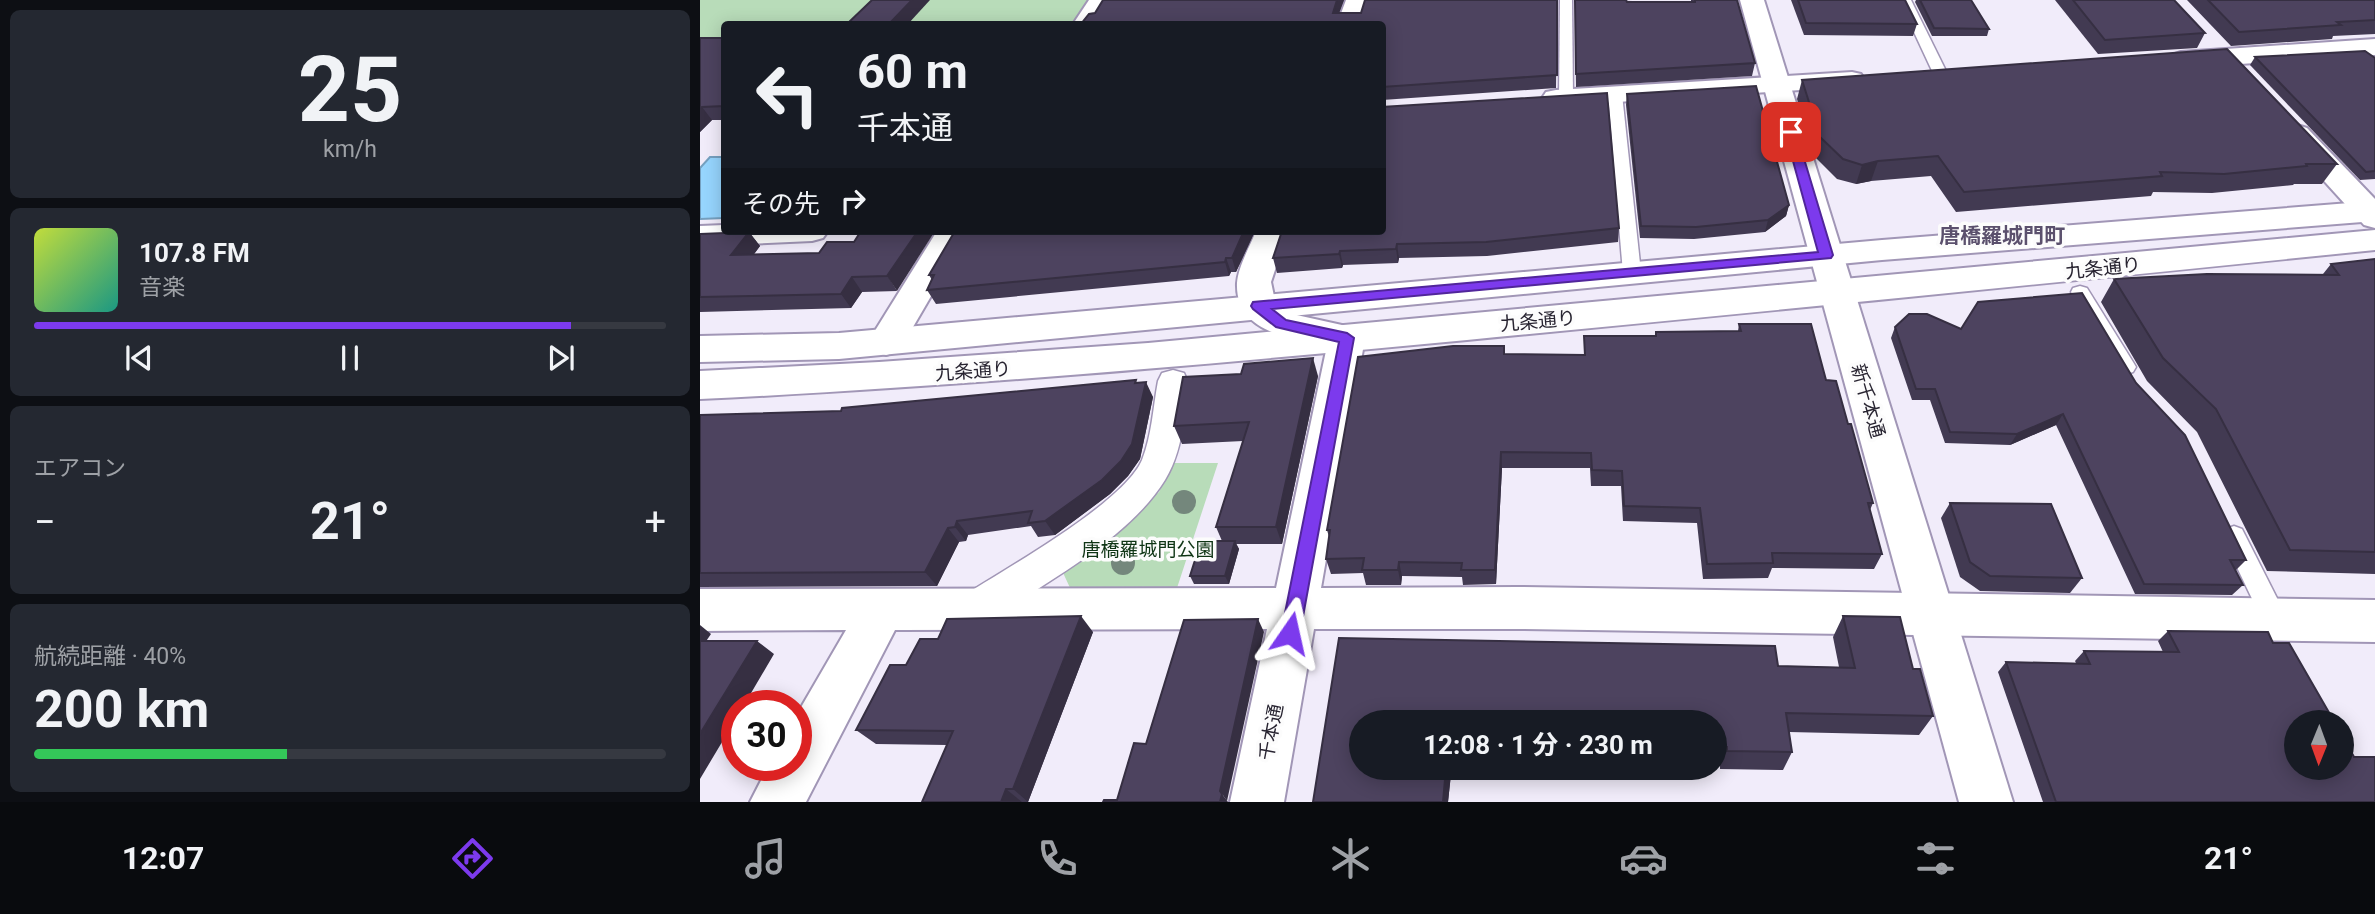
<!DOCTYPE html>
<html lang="ja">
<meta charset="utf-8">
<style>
:root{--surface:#171b24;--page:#242831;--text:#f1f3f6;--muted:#9ea1a6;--line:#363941;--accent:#7c3aed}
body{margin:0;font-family:Roboto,"Noto Sans JP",sans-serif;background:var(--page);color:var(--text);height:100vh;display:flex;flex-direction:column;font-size:26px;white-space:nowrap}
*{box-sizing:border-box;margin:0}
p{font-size:23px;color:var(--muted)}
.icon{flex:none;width:38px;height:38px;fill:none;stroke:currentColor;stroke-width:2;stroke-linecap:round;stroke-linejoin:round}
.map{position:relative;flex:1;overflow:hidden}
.panel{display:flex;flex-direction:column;gap:10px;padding:10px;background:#0d0f14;width:700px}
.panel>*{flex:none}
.hud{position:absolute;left:21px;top:21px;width:665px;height:214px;border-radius:7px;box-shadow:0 4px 18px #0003;background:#171b24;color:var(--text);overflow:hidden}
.needle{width:46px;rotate:181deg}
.buttons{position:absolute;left:1584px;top:710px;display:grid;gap:14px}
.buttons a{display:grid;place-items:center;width:70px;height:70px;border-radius:50%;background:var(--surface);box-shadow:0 4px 18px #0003;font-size:35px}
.speed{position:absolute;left:21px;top:690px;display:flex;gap:14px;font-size:35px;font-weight:700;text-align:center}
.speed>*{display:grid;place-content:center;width:91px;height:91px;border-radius:50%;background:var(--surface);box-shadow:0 4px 18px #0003;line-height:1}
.speed .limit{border:10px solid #d22;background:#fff;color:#111}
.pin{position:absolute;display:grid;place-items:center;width:60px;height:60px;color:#fff;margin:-30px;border-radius:14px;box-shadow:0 4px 10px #0006}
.me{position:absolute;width:77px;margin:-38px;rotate:11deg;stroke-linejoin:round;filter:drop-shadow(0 0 5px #0008)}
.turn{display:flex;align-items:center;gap:24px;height:147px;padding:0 21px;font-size:32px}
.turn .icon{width:91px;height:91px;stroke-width:2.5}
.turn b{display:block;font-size:49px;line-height:60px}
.then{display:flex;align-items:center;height:66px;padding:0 21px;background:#0003;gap:14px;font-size:26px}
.big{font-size:52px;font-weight:700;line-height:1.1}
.panel .tile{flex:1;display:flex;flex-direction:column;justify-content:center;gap:10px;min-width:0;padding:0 24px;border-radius:10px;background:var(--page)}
.panel .dial{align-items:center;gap:0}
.dial b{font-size:91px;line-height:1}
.song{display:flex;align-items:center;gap:21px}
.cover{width:84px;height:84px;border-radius:10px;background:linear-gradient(135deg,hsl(70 70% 55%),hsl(170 70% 35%))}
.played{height:7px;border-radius:4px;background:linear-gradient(90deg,var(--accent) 85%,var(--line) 85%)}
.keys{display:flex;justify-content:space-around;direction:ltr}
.heat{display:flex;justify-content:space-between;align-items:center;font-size:38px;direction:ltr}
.charge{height:10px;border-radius:5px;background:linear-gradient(90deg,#34c759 40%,var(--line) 0)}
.trip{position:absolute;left:649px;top:710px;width:378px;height:70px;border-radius:35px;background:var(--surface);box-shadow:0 4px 18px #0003;font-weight:700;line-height:70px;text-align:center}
.dock{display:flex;height:112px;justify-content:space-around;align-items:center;background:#090b0e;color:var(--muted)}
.dock .icon{width:49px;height:49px}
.dock .selected{color:var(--accent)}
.dock b{font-size:32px;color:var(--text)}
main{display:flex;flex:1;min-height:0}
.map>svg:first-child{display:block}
.green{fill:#b8dcb9}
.water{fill:#96d5fe;stroke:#75a0c0;stroke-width:2}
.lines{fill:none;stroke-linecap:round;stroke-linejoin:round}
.service-casing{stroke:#a196b6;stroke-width:3}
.pedestrian-casing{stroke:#a196b6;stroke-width:3}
.minor-casing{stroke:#a196b6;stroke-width:4}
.tertiary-casing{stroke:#a196b6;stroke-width:4}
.trunk-casing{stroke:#a196b6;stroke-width:4}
.service{fill:#fff;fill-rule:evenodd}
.pedestrian{fill:#fff;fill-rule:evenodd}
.minor{fill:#fff;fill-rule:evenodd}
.tertiary{fill:#fff;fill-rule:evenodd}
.trunk{fill:#fff;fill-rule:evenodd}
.tree{fill:#74877c}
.wall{fill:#423a52}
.shaded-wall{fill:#362f42}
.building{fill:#4d435f;stroke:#362f42;stroke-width:2}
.route{fill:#7c3aed;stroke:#51269a;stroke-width:2}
.labels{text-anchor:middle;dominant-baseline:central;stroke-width:7;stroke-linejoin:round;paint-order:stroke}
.street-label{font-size:19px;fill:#282431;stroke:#fcfcfc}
.park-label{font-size:19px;fill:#0e3414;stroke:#fcfcfc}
.neighbourhood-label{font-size:21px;font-weight:bold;fill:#5b506d;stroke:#fcfcfc}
</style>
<main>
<section class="panel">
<div class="tile dial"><b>25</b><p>km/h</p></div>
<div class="tile">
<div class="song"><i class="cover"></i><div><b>107.8 FM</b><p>音楽</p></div></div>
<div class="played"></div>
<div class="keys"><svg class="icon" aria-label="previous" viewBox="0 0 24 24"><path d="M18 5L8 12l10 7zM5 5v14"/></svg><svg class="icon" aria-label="pause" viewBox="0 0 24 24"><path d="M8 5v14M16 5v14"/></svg><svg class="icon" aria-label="next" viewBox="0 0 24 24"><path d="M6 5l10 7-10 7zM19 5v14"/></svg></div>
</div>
<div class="tile"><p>エアコン</p>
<div class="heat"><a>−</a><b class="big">21°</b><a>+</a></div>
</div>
<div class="tile"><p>航続距離 · 40%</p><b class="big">200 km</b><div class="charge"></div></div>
</section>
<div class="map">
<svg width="1675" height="802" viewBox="0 0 1675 802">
<rect width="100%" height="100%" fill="#f1ecfa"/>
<g class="green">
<path d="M0,0H390L374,24H24V38L0,39Z"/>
<path d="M472,463H518L477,588L371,590L359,564L459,492Z"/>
</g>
<path class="water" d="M10,157H24V218L0,219V168Z"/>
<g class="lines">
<g class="service-casing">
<g id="service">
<path d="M860,0H872L873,97L866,101L859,97Z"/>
<path d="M1199,0H1211L1248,75L1246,78H1236L1234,75Z"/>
<path d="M915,90L922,94L941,273L932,279L923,273L908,94Z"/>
<path d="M1380,286L1387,288L1433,362L1436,367L1433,372L1426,374L1419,372L1371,292L1373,288Z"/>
<path d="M1534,526L1542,529L1584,612L1588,620L1584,628L1575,631L1566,628L1522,536L1526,529Z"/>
</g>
</g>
<g class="pedestrian-casing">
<path id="pedestrian" d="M473,370L484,373C491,386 486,405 484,420C481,441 476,462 465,480C428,540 344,583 286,622L273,627L260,622L254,610L260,598C303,570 423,504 442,460C452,435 453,407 458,381L462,373Z"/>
</g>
<g class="minor-casing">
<g id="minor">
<path d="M389,0H413L397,24H373Z"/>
<path d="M646,0H670L661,24H637Z"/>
<path d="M1675,39V55L1481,68L1472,65L1468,60L1472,55L1481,52Z"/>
<path d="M1152,72L1161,74L1165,80L1161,86L856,106L846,104L842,98L846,92L856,90Z"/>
<path d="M1597,125L1607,128L1675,199V228L1664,225L1587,140L1583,134L1587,128Z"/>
<path d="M24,225V231H128L123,238L112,241L0,246V226Z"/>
<path d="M237,231H269L199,351L186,355L173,351L168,342Z"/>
<path d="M556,231H588L571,282L575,301L592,314L660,329L665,338L621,588L818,587L1675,600V642L818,629H614L584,802H530L567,629L195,630L106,802H50L69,765H96V716L146,630L0,631V589L576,588L627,346C591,338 535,333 537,283C538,267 550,246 556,231Z"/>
</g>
</g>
<g class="tertiary-casing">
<path id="tertiary" d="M1040,0H1064L1313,802H1259Z"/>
</g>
<g class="trunk-casing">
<g id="trunk">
<path d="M1675,201V221L1182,260L139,359L0,362V336L139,333L1182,240Z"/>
<path d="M1675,230V250C1372,281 1070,311 767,340C511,364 256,387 0,399V371L179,362L448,343Z"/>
</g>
</g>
<use href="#service" class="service"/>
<use href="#pedestrian" class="pedestrian"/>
<use href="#minor" class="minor"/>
<use href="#tertiary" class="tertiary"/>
<use href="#trunk" class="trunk"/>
</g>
<g class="tree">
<circle cx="484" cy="502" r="12"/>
<circle cx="423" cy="563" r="12"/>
</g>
<g class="wall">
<path d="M644,0L639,13H661L857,0L856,88L682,100V24H381Z"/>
<path d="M875,0L991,2V0H1037L1055,63L1052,76L876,87Z"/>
<path d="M1091,0H1205L1217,24L1213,36L1104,35Z"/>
<path d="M1216,0H1271L1289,29L1287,36H1232L1215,2Z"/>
<path d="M1355,0H1474L1505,33L1497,48L1398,54Z"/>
<path d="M1487,0H1675V34L1633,36L1632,39L1531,46Z"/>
<path d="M0,38H24V120H12L0,132Z"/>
<path d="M1555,57L1675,58V179L1660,180L1550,65Z"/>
<path d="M1102,80L1637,164L1622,184H1594L1593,185L1512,193L1453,192L1451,196L1256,212L1231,176L1171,181L1156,184L1137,179L1115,157L1097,99Z"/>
<path d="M927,94L1089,205L1086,216L1065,232L994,239L940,238L926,105Z"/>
<path d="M919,228L918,242L787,256L699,258L698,263L643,265L642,268L577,273L573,258L582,231Z"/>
<path d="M161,231L197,291L162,292L151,308L0,312V234L49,232L60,246L54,254L119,253L154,242Z"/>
<path d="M255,231H555L536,272H531L529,276L236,304L227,290L232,280L229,275Z"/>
<path d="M1675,259V574L1567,571L1497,432L1447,381L1401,302L1414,279L1623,274L1631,264Z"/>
<path d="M1039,324L1126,380L1148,424L1173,503L1170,510L1182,554L1174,569L1072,568L1068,578L1003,579L997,523L923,521L921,486H891L890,468H802L796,584L763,585L762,577L702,576L701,585H666L663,573L631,574L626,559L629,537L627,530L804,354L884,355V336H955L956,332L1038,331Z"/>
<path d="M1195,327L1261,329L1436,383L1546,560L1536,570L1543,585L1532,595L1435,594L1356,425L1310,445L1245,443L1230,400H1212L1191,338Z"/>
<path d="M541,374L618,376L582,544H536L539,549L529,584H494L490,576L522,541L516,527L543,441L482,444L474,426Z"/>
<path d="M437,383L453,397L440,459L428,476L410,494L355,535L338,537L331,526L268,535L266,541L259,542L237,586L0,587V415L141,411Z"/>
<path d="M1250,503L1382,578L1370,593L1280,591L1260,577L1241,518Z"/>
<path d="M1143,616L1200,617L1213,669H1220L1233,716L1219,735L1089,732L1092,752L1083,770L1020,769V765H1015V723H662V768H890V769L751,774L748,802H613L639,638L1075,646L1078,666L1139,667L1133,637Z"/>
<path d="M1468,631L1573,643L1675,802H1343L1298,672L1306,662L1376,663L1375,661L1384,651L1463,652L1458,641Z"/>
<path d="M393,632L328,802H222L247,745L176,744L156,730L206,665L238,639Z"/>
</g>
<g class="shaded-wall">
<path d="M212,0H230L208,24H189Z"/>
<path d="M637,0H644L635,24L633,13Z"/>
<path d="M2,107L12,120L0,132V108Z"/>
<path d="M1178,161L1171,181L1156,184L1162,165Z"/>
<path d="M1089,205L1086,216L1065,232L1068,220Z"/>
<path d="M218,231H235L197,291L187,276Z"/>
<path d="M544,231H555L536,272L532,258Z"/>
<path d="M49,232L60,246L43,269L31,255Z"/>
<path d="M697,244L699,258L698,263L696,249Z"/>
<path d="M640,251L643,265L642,268L639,254Z"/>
<path d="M526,258L531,272L529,276L525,262Z"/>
<path d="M152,277L162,292L151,308L141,294Z"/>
<path d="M613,358L618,376L582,544L576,527Z"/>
<path d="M446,382L453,397L440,459L428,476L410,494L355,535L345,521Z"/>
<path d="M1363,414L1356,425L1310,445L1317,434Z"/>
<path d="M801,452L802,468L796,584L795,570Z"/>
<path d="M257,521L268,535L266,541L255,527Z"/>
<path d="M248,528L259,542L237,586L225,572Z"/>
<path d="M535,541L539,549L529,584L525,576Z"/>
<path d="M699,562L702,576L701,585L698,570Z"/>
<path d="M381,616L393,632L328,802L313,789Z"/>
<path d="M558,619L564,632L527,801L520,791Z"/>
<path d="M0,625L11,634L0,650Z"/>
<path d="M57,641L74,654L44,705H37V717L0,779V734Z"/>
<path d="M746,768H750L751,774L748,802H743Z"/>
<path d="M306,789L322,802H301Z"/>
<path d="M522,794L528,802H520Z"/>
</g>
<g class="building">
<path d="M172,0H212L189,24H147Z"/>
<path d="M403,0H637L633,13H661L665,0H857V75L682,87V24H381L389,14L395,13Z"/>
<path d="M875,0H926L927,2H995V0H1037L1055,63L876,74Z"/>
<path d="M1098,0H1205L1217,24L1106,23Z"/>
<path d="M1220,0H1271L1289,29L1234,28Z"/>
<path d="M1373,0H1474L1505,33L1405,40Z"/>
<path d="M1508,0H1675V20L1637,22L1641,25L1539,32Z"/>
<path d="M0,38H24V106L2,107L0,108Z"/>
<path d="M1527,49L1637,164H1606L1607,166L1524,174L1460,172L1462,176L1264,192L1238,156L1178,161L1162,165L1143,159L1120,137L1102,80Z"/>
<path d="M1665,51L1675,58V171L1666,172L1555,57Z"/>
<path d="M1056,86L1089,205L1068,220L996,227L941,226L927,94Z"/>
<path d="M907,93L919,228L786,242L697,244L696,249L640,251L639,254L573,258L582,231H682V107Z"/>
<path d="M161,231H218L187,276L152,277L141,294L0,297V234L49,232L31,255L119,253L127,242H154Z"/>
<path d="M255,231H544L532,258H526L525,262L227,290L234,275H229Z"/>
<path d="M1675,259V552L1590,550L1516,409L1463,358L1414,279L1507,274L1639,275L1631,264Z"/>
<path d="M1382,293L1436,383L1485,435L1546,560H1530L1543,585L1444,584L1363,414L1317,434L1250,432L1235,389H1216L1195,327L1209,314H1227L1261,329L1278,302Z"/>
<path d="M1039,324H1111L1126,380L1136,381L1148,424H1151L1173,503H1168L1182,554L1072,553L1073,563L1007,564L1000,508L924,506L922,471L892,470L891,453L801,452L795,570H761L762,563L699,562L698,570H662L664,558L626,559L630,530H627L658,357L753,346H804V354L885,355L884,336H956V332L1041,331Z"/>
<path d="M613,358L576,527H516L549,422L474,426L483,377L541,374L544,364Z"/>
<path d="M436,380L435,383L446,382L432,444L421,461L402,480L345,521L328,523L332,511L257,521L255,527L248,528L225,572L0,573V415L141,411L142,408Z"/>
<path d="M1250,503L1351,504L1382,578L1290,576L1270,562Z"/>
<path d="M501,541H535L525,576H490Z"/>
<path d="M381,616L313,789H306L301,802H222L253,731L156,730L190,665H206L220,639H238L247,619Z"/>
<path d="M1143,616L1200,617L1213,669H1220L1233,716L1086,713L1092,752L1027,751V747H1015V723H662V768H746L743,802H613L639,638L1075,646L1078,666L1155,668Z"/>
<path d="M558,619L520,791L522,794L520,802H403L404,800H417L434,743L446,744L484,620Z"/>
<path d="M1468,631L1568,632L1573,643H1589L1635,723H1596V768H1642V735L1654,757H1675V802H1356L1306,662L1390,664L1384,651L1479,652Z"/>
<path d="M0,641H57L0,734Z"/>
</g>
<path class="route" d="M1091,128L1096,132L1133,255L1131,258L572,309L586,320L647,333L654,338L600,633L597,639L590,642L583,639L581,633L639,342L576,327L553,309L551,306L553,302L1118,252L1085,132Z"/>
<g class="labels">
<g class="street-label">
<text transform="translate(1403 268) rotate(-6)">九条通り</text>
<text transform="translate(838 321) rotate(-5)">九条通り</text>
<text transform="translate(273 371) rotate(-4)">九条通り</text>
<text transform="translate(1168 401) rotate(74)">新千本通</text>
<text transform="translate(571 732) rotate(-79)">千本通</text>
</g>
<g class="park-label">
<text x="448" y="549">唐橋羅城門公園</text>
</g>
<g class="neighbourhood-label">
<text x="1302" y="236">唐橋羅城門町</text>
</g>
</g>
</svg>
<div class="buttons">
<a><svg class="needle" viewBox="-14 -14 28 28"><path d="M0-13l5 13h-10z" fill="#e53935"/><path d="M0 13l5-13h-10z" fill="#9ea1a6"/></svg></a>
</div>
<div class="speed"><div class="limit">30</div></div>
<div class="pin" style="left:1091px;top:132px;background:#d93025"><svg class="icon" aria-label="arrive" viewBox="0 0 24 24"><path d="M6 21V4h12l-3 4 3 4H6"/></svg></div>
<svg class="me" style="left:590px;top:633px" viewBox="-20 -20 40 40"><path d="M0-17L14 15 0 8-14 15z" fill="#7c3aed" stroke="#fff" stroke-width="4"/></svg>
<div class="trip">12:08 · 1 分 · 230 m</div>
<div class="hud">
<div class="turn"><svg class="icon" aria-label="left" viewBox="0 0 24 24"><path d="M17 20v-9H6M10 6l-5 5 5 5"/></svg><div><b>60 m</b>千本通</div></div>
<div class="then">その先<svg class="icon" aria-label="right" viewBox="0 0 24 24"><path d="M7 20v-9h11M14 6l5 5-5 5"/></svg></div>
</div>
</div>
</main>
<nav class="dock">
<b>12:07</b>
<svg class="icon selected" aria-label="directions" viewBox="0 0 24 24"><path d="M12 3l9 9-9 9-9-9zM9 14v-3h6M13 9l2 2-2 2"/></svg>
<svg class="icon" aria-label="music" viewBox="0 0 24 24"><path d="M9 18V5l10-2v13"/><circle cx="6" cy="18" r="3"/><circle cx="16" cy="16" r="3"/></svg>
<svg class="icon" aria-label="phone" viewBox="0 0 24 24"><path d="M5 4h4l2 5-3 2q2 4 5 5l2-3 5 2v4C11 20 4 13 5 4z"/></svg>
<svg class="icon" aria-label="climate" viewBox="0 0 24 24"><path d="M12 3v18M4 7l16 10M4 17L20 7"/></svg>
<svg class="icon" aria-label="car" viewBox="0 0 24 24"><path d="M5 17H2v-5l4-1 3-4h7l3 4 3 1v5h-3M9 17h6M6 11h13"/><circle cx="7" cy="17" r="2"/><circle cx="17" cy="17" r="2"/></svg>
<svg class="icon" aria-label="filters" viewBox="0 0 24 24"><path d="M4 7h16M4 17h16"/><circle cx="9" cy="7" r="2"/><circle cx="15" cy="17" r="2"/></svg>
<b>21°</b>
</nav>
